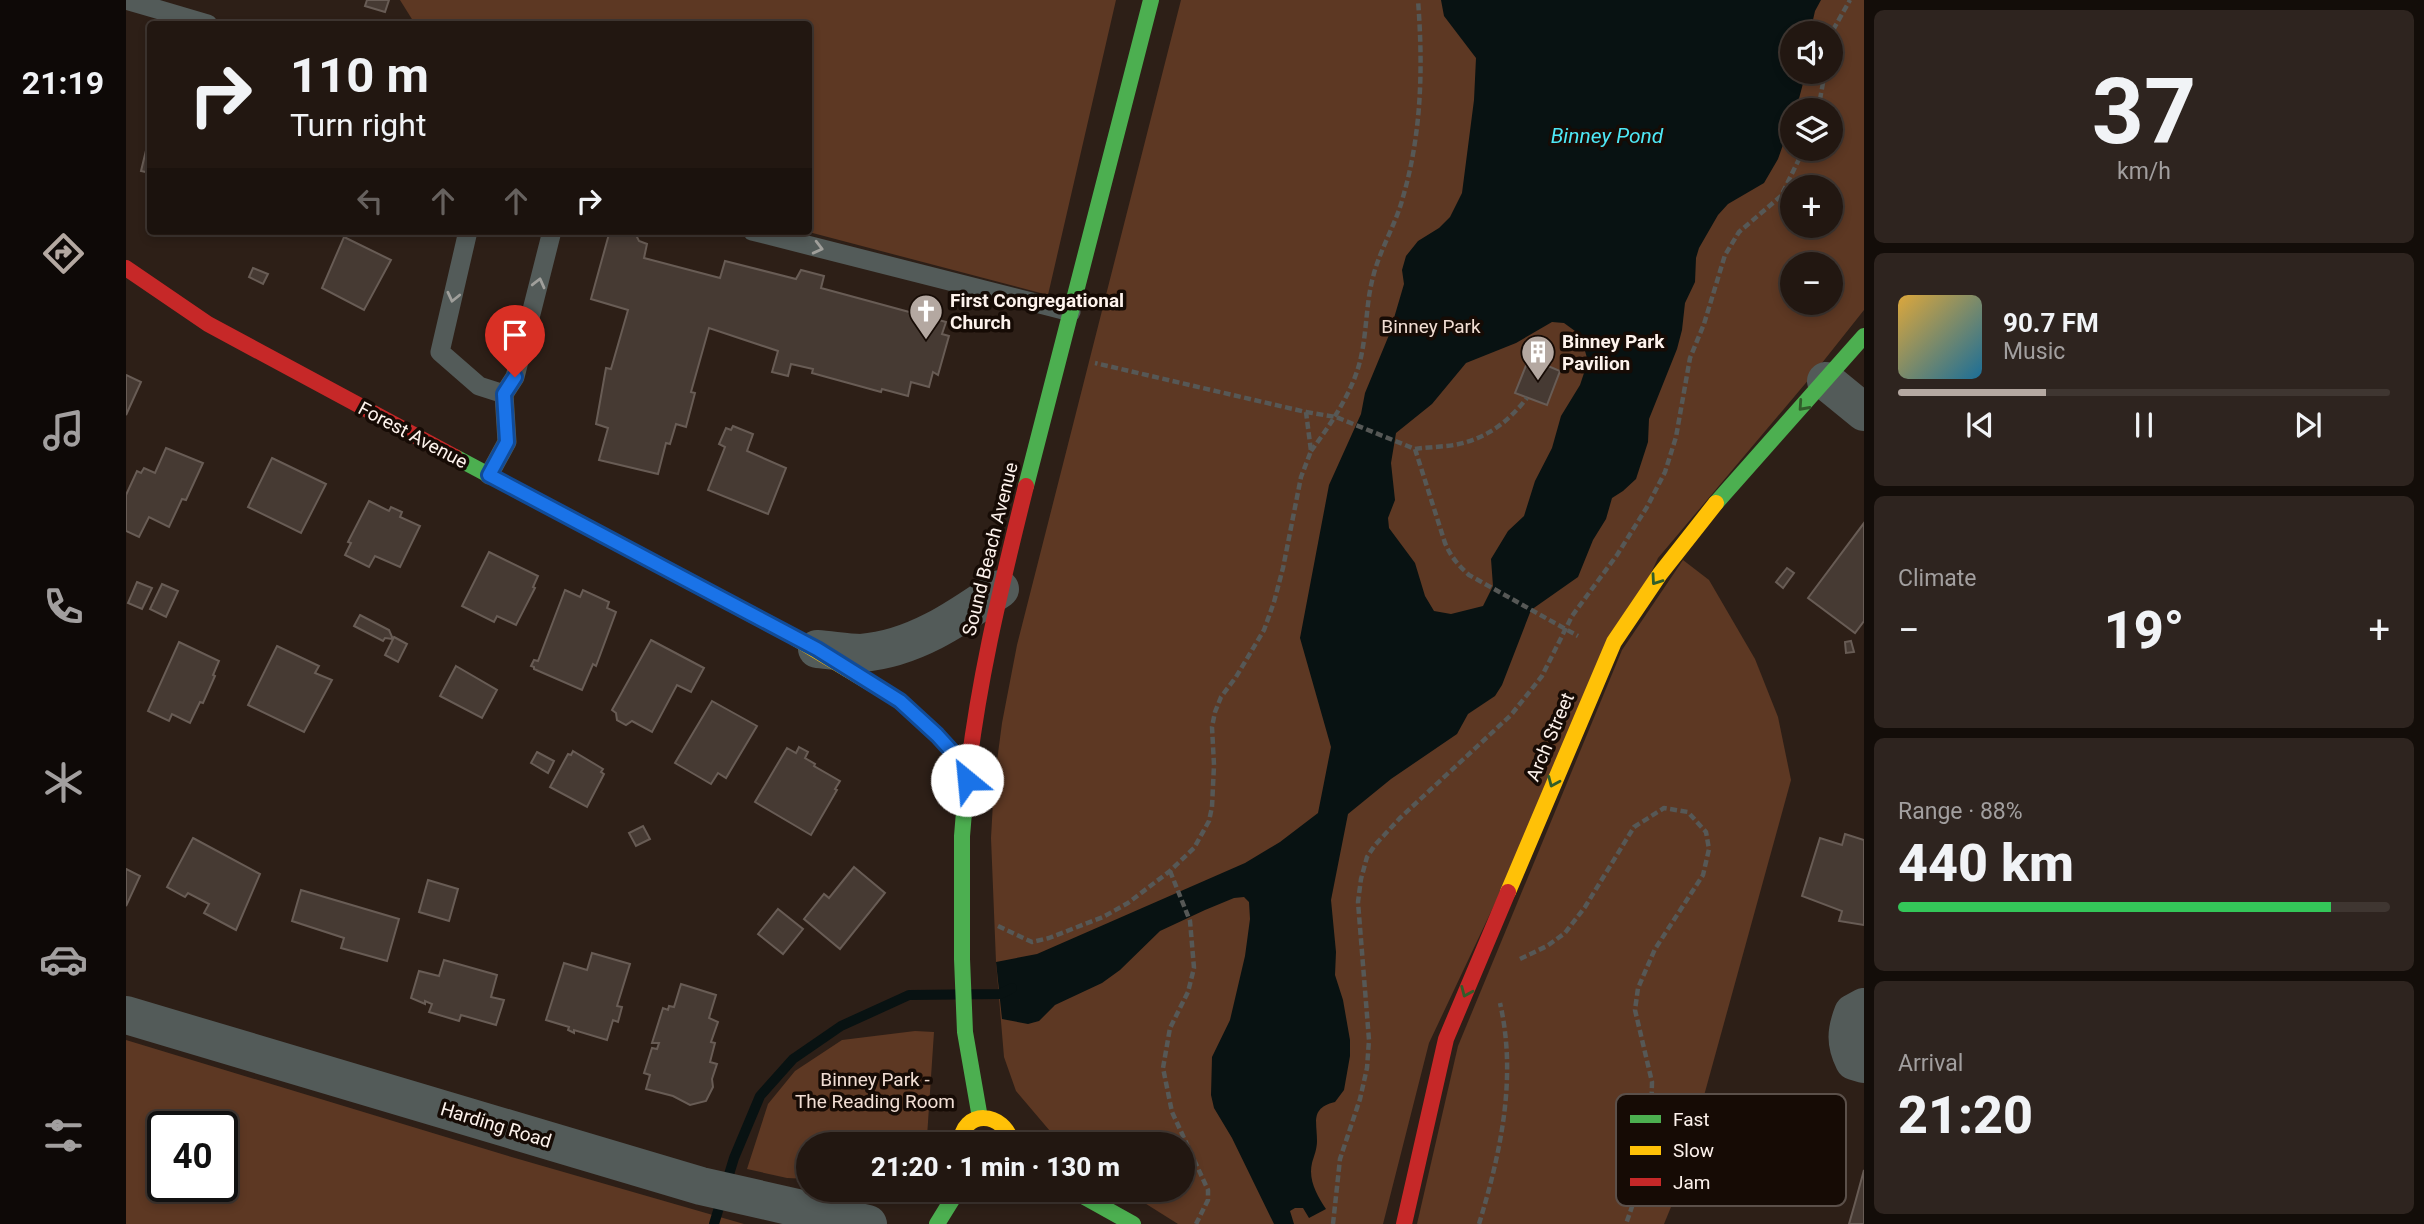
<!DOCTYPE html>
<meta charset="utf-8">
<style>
:root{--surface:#221711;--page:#2e241f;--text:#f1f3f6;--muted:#a29f9f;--line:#3f3631;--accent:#b4a8a1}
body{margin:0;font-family:Roboto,sans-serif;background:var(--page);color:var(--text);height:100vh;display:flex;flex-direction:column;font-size:26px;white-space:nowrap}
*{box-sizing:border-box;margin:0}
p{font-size:23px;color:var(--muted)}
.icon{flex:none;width:38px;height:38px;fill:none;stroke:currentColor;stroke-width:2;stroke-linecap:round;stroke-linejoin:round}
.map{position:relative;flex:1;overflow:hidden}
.side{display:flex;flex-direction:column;gap:10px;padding:10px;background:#130d09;width:560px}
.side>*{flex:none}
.top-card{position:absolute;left:21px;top:21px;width:665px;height:214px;border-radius:7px;box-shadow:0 4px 10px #0003,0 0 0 2px var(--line);background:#221711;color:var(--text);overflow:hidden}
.tools{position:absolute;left:1654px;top:21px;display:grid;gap:14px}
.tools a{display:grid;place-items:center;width:63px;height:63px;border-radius:50%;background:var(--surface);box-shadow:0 4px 10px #0003,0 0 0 2px var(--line);font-size:35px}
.speed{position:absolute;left:21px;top:1111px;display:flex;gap:14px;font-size:35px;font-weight:700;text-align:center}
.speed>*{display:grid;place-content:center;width:91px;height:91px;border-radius:50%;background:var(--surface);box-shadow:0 4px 10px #0003,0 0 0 2px var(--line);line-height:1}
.speed .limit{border:4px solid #111;border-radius:10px;background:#fff;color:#111}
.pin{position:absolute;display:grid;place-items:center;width:60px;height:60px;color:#fff;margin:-72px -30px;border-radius:50% 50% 50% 0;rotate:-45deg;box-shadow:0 0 7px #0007}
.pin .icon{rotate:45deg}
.me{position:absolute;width:77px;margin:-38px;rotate:332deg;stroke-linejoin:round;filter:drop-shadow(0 0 5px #0008)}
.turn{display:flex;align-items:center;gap:24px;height:147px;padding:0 28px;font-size:32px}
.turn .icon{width:91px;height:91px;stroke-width:2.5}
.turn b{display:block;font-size:49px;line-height:60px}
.lanes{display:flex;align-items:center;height:66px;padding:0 28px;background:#0003;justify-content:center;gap:35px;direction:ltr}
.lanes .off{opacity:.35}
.big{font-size:52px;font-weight:800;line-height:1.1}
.side .widget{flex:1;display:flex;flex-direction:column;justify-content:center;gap:10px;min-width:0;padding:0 24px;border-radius:10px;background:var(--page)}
.side .dial{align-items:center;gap:0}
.dial b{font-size:91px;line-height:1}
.song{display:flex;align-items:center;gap:21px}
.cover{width:84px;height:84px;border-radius:10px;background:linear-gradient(135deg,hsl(40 70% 55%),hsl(200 70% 35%))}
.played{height:7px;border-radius:4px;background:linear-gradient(90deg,var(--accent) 30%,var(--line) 30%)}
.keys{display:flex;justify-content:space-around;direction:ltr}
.heat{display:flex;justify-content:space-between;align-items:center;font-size:38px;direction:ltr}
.charge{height:10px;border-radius:5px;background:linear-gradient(90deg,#34c759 88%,var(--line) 0)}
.trip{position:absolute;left:670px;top:1132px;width:399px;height:70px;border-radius:35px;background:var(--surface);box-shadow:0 4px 10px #0003,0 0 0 2px var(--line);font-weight:800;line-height:70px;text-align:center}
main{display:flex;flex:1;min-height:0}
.tabs{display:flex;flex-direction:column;width:126px;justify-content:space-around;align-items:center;background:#0e0907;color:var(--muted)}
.tabs .icon{width:49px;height:49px}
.tabs .active{color:var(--accent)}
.tabs b{font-size:32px;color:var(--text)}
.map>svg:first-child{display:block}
.green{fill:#5d3823;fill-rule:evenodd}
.water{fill:#081212;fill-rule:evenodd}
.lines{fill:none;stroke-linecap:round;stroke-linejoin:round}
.stream{stroke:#081212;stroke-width:10}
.building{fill:#463a33;stroke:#685c55;stroke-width:2}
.path{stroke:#565856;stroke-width:4.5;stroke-dasharray:7 3.5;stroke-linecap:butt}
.lane{stroke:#535b59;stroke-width:19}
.street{stroke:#535b59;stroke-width:38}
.fast{stroke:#4caf50;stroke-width:16}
.slow{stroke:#ffc107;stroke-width:16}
.jam{stroke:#c62828;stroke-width:16}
.oneway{stroke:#a09f9b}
.oneway2{stroke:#315d2a}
.route-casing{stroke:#114b97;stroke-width:18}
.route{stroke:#1a73e8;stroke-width:12}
.labels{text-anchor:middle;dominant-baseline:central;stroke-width:7;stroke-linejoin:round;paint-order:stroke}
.poi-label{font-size:19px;font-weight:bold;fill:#fdf2ec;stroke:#160b05;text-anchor:start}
.park-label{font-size:19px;fill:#f1ded4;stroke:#160b05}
.street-label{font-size:19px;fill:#fdf2ec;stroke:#160b05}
.water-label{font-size:21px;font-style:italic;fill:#4ee8f6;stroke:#160b05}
.key{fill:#160b05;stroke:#5b504a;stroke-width:2}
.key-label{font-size:19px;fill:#fdf2ec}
</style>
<main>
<nav class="tabs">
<b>21:19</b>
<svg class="icon active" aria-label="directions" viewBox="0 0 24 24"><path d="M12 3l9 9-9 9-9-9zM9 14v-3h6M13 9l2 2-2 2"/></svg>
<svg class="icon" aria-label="music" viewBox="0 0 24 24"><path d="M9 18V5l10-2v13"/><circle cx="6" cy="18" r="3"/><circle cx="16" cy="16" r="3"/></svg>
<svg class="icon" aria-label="phone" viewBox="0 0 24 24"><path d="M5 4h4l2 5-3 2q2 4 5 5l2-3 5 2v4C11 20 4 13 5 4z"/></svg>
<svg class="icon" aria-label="climate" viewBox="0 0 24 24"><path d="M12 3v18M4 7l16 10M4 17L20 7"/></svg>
<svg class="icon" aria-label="car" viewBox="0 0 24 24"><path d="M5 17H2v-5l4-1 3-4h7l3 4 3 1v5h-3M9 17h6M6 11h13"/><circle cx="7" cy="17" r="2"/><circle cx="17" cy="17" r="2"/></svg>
<svg class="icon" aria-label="filters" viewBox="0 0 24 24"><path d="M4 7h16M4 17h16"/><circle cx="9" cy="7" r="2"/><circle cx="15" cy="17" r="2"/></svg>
</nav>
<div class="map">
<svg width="1738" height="1224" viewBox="0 0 1738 1224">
<rect width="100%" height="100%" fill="#2d1f17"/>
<g class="green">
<path d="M274,0H990L922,295L679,231H682V24H289Z"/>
<path d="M1055,0H1738V310L1684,378L1532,558L1303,1043L1257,1224H1052L998,1190H1057V1144H935L890,1091L878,1057L870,962L865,838L868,784L876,723L891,645ZM1666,33H1704V72H1666ZM1666,110H1704V149H1666ZM1666,187H1704V226H1666ZM1666,264H1704V303H1666Z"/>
<path d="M1557,560L1583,580L1629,659L1652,717L1665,780L1552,1190L1538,1224H1291L1332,1046L1496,650Z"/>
<path d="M789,1031L808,1032L801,1137L793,1144H682V1179L661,1178L621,1169L642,1104L669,1071L716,1040Z"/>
<path d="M0,1040L389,1158L618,1224H0ZM96,1127V1186H37V1127Z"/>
</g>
<path class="water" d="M1315,0H1695L1689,11L1684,33H1666V72H1680L1670,110H1666V119L1652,159L1638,183L1602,204L1592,215L1573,248L1570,258L1569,282L1559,303L1556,330L1551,349L1523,419L1522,442L1510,479L1497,491L1486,498L1480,519L1467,540L1452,577L1405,610L1376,685L1369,696L1342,714L1331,734L1265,779L1222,814L1205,900L1210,952L1209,975L1217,1000L1224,1040V1056L1218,1090L1209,1102C1184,1108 1191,1122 1191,1141C1191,1149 1188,1156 1186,1163C1182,1180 1191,1195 1200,1209L1183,1218L1177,1208H1169L1164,1211L1168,1224H1148L1106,1138L1088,1108L1085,1095L1086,1057L1104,1020L1119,956L1124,919L1123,902L1118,897L1108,898L1079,910L1034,931L994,970L976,983L929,1005L913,1021L902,1024L876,1019L870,962L911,954L1119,863L1154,842L1192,813L1205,747L1174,638L1203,485L1235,414L1239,393L1263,335L1278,284L1276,270L1280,256L1292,241L1313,228L1324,217L1336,193L1348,100L1350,58L1318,16ZM1426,322L1438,323L1449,331L1456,340L1461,358L1458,373L1454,385L1435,416L1426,448L1409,481L1398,516L1382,531L1365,559L1367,586L1357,606L1325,614L1308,611L1299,596L1289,563L1263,528L1262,518L1269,500L1265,463L1270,433L1306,404L1340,363L1390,343Z"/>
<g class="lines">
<path class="stream" d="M588,1224L608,1158L634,1096L667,1059L715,1026L783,995L874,994L886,988"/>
</g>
<g class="building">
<path d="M241,0H263L259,12L239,6Z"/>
<path d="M24,134V173L15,171Z"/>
<path d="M497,232L510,235L513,241L521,244L518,258L594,278L599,261L670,279L675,270L698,276L695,288L820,322L816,334L823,336L812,375L807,372L803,387L785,382L782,396L756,389L755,392L686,373L687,369L665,364L662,376L646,372L652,351L583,328L565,392L569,393L560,427L550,424L544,444L540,443L532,474L473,460L482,428L470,424L480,368L485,369L502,310L465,299L483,234L490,236Z"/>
<path d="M218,237L265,260L238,310L196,288Z"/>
<path d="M127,268L142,274L137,284L123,277Z"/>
<path d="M1403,358L1434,371L1421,405L1389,393Z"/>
<path d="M0,375L15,382L0,415Z"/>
<path d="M607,426L627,434L621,451L660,468L642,514L582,490L599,447L593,444L600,428L605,430Z"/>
<path d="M40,448L77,463L60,500L56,499L43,527L23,517L13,537L0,531V495L11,471L15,473L18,468L29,473Z"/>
<path d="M146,458L200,484L175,533L122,507Z"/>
<path d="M243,501L263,511L265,507L276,512L274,517L294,526L274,567L249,556L243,567L219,555L225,543L222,542Z"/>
<path d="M1738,523V621L1729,633L1682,598Z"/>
<path d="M363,552L412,576L407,587L409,588L390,625L371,616L368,622L336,606Z"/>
<path d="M1661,568L1668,573L1657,588L1650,582Z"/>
<path d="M11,582L26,588L16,609L2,603Z"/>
<path d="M36,584L52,591L40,617L24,609Z"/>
<path d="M439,590L454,597L457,590L483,602L481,608L490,612L470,666L467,664L456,690L408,669V667L405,666L408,660L412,661Z"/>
<path d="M234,615L263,630L267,639L259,638L257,641L228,626Z"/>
<path d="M268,637L281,644L272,662L259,655Z"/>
<path d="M525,640L578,668L565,692L551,685L526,732L506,721L500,725L491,720L490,713L486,710Z"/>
<path d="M1725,641L1728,652L1720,653L1719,642Z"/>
<path d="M53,642L93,661L87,675L89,676L77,703L74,702L64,723L46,714L43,721L22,711Z"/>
<path d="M151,646L193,666L189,673L206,680L178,732L122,705Z"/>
<path d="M330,666L371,690L356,718L314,696Z"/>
<path d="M586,701L631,726L600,778L592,773L585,784L549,763Z"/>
<path d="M673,747L682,752L679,758L689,764L688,766L714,781L709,789L711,790L685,835L629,802L661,748L670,753Z"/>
<path d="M447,751L477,769L475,772L478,774L461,807L424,787L442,754L445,755Z"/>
<path d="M411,752L428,761L422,773L405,763Z"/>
<path d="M517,826L524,839L510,846L503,833Z"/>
<path d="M1719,834L1738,840V925L1713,921L1716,911L1676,896L1694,838L1716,845Z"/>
<path d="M67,838L134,874L110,930L78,913L83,904L62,893L59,897L41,887Z"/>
<path d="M728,867L759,893L714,949L678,919L698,894L703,898Z"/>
<path d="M0,869L14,876L0,906Z"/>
<path d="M302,880L332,889L323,921L293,912Z"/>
<path d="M175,890L273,919L261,961L215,948L218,938L166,921Z"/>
<path d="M652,909L677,929L657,954L632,934Z"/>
<path d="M466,953L504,964L491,1006L496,1007L492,1022L487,1020L481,1040L448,1030V1033L442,1030L443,1027L420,1020L438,963L461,970Z"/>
<path d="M318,960L371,975L365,997L378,1000L370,1025L335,1015L333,1021L303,1012L306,1004L299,1001V1004L285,998L293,971L313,976Z"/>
<path d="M555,984L590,995L583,1018L592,1022L585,1042L589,1043L584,1062L591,1064L586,1079L587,1087L580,1101L564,1105L547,1096L520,1089L524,1075L518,1073L526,1048L531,1049L533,1043H526L537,1008L542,1010L543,1006L548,1007Z"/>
<path d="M1738,1170V1224H1723L1729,1203Z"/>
</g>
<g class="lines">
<g class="path">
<path d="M1704,40L1707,30L1724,0"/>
<path d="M1692,110L1699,72"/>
<path d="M1180,412L1210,417L1289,449L1319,543C1325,557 1332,565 1343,575L1452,636"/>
<path d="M1289,449C1302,447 1315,447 1328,445C1360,439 1381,423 1401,398"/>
<path d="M1185,451C1205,424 1228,390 1235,357C1241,330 1240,303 1247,277C1254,249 1270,224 1277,197C1296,132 1297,66 1292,0"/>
<path d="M1044,871L1064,921L1068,968L1062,992L1044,1028L1037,1068L1046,1112L1082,1190V1200L1070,1224"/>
<path d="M872,926L906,942L923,938L977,917L1002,903L1044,871L1068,848L1083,821L1086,807L1088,765L1086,727L1089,712L1095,697L1110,677L1138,630L1148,602L1157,568L1175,477L1185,451L1180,412L969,363"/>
<path d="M1394,959L1421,946L1439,933L1459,907L1508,827L1538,808L1562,812L1580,832L1583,849L1577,875L1529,949L1512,988L1509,1010L1526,1082L1525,1119L1510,1195L1500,1224"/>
<path d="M1207,1224L1214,1159L1234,1099L1241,1068L1243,1040L1232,902L1235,879L1241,857L1249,845L1274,818L1385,715L1416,676L1446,616L1491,555L1521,507L1539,472L1550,437L1564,358L1578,324L1599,255L1613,232L1655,196L1678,149"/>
<path d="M1353,1224C1375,1152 1391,1077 1374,1003"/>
</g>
<g class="lane">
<path d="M0,0L82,24"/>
<path d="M342,231L314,352L353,386L378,394"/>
<path d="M626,231L945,312"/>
<path d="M363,475L381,442L378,394L389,377L426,231"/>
</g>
<g class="street">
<path d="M1700,381L1738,412"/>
<path d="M691,649C706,650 721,653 735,653C788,649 832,618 874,589"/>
<path d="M1738,1007L1727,1013C1720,1031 1719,1043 1728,1061L1738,1064"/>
<path d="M0,1015L575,1186L742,1224"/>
</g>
<g class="fast">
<path d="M329,457L664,635"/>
<path d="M900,486L1025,0"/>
<path d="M1590,503L1738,336"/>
<path d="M839,800L836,836V959L839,1032L854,1118"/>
<path d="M946,1190L1007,1224"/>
<path d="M811,1224L832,1190"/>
</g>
<g class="slow">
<path d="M664,635L774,701L811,735L842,769"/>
<path d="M1382,892L1488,642L1534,574L1590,503"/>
<path d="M835,1144C835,1109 879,1110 886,1144"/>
</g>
<g class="jam">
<path d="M0,268L82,324L329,457"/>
<path d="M839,800C849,693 874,590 900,486"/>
<path d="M1278,1224L1320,1039L1382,892"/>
</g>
</g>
<defs><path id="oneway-chevron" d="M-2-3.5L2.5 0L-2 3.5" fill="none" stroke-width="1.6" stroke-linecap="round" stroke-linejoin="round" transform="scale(1.75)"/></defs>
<g class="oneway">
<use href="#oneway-chevron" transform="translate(692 248) rotate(14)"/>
<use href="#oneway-chevron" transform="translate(413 283) rotate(-76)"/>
<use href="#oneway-chevron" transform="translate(327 297) rotate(103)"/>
</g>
<g class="oneway2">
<use href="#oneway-chevron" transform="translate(1677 406) rotate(132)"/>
<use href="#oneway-chevron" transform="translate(1530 580) rotate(125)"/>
<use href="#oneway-chevron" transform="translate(1427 782) rotate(113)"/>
<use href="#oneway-chevron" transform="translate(1340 992) rotate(113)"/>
</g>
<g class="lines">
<g class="route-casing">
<path id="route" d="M389,377L378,394L381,442L363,475L691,649L774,701L811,735L842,769L841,780"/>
</g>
<use href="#route" class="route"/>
</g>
<defs>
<g id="church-pin" transform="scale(1.75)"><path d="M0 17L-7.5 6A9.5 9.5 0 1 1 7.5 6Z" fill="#b4a8a1" stroke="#160b05"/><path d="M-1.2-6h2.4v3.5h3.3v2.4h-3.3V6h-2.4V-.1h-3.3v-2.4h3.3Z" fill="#fff"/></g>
<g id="building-pin" transform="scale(1.75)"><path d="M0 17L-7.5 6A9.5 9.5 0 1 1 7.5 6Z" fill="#b4a8a1" stroke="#160b05"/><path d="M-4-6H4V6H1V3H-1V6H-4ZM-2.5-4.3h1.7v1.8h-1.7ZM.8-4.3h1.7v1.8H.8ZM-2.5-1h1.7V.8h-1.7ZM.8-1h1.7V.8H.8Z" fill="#fff"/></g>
</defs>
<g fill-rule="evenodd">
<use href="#church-pin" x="800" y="311"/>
<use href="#building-pin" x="1412" y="352"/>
</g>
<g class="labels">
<g class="poi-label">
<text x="824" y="300">First Congregational<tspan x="824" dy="22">Church</tspan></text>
<text x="1436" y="341">Binney Park<tspan x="1436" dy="22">Pavilion</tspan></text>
</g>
<g class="park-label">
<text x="1305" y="326">Binney Park</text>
<text x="749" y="1079">Binney Park -<tspan x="749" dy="22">The Reading Room</tspan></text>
</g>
<g class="street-label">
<text transform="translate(287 435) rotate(28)">Forest Avenue</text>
<text transform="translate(864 549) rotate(-76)">Sound Beach Avenue</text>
<text transform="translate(1424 737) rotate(-67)">Arch Street</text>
<text transform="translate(370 1125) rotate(17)">Harding Road</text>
</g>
<g class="water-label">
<text x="1481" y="136">Binney Pond</text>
</g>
</g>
<rect x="1490" y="1094" width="230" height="112" rx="10" class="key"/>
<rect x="1504" y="1115" width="31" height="8" fill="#4caf50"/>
<rect x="1504" y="1146" width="31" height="9" fill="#ffc107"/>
<rect x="1504" y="1178" width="31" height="8" fill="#c62828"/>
<g class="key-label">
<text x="1547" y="1126">Fast</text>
<text x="1547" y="1157">Slow</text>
<text x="1547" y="1189">Jam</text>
</g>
</svg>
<div class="tools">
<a><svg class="icon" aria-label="sound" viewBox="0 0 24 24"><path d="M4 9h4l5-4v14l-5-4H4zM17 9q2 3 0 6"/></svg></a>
<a><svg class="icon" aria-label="layers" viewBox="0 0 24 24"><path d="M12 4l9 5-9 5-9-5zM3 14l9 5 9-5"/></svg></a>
<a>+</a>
<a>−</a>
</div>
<div class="speed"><div class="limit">40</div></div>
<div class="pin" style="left:389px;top:377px;background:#d93025"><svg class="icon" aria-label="arrive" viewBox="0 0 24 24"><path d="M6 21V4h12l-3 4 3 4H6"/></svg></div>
<svg class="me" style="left:841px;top:780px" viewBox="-20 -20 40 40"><circle r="19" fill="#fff"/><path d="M0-13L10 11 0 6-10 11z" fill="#1a73e8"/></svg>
<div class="trip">21:20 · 1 min · 130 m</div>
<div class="top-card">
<div class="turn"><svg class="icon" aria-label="right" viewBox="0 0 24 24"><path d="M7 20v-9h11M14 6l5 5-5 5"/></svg><div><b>110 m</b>Turn right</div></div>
<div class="lanes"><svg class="icon off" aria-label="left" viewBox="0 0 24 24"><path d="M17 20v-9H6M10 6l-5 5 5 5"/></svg><svg class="icon off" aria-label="ahead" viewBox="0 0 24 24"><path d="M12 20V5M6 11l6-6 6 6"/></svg><svg class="icon off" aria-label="ahead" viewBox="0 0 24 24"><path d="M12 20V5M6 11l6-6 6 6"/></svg><svg class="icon" aria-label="right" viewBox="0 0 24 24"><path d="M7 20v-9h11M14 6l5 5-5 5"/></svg></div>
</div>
</div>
<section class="side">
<div class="widget dial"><b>37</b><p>km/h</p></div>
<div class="widget">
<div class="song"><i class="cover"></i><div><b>90.7 FM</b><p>Music</p></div></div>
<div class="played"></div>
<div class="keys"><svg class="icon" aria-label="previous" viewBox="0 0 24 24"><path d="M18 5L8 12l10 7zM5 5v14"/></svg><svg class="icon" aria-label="pause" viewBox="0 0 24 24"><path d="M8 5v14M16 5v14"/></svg><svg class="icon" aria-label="next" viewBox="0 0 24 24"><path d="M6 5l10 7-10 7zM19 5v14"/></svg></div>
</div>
<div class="widget"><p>Climate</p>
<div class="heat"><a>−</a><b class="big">19°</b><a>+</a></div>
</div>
<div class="widget"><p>Range · 88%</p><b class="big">440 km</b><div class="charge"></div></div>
<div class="widget"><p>Arrival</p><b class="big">21:20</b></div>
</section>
</main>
